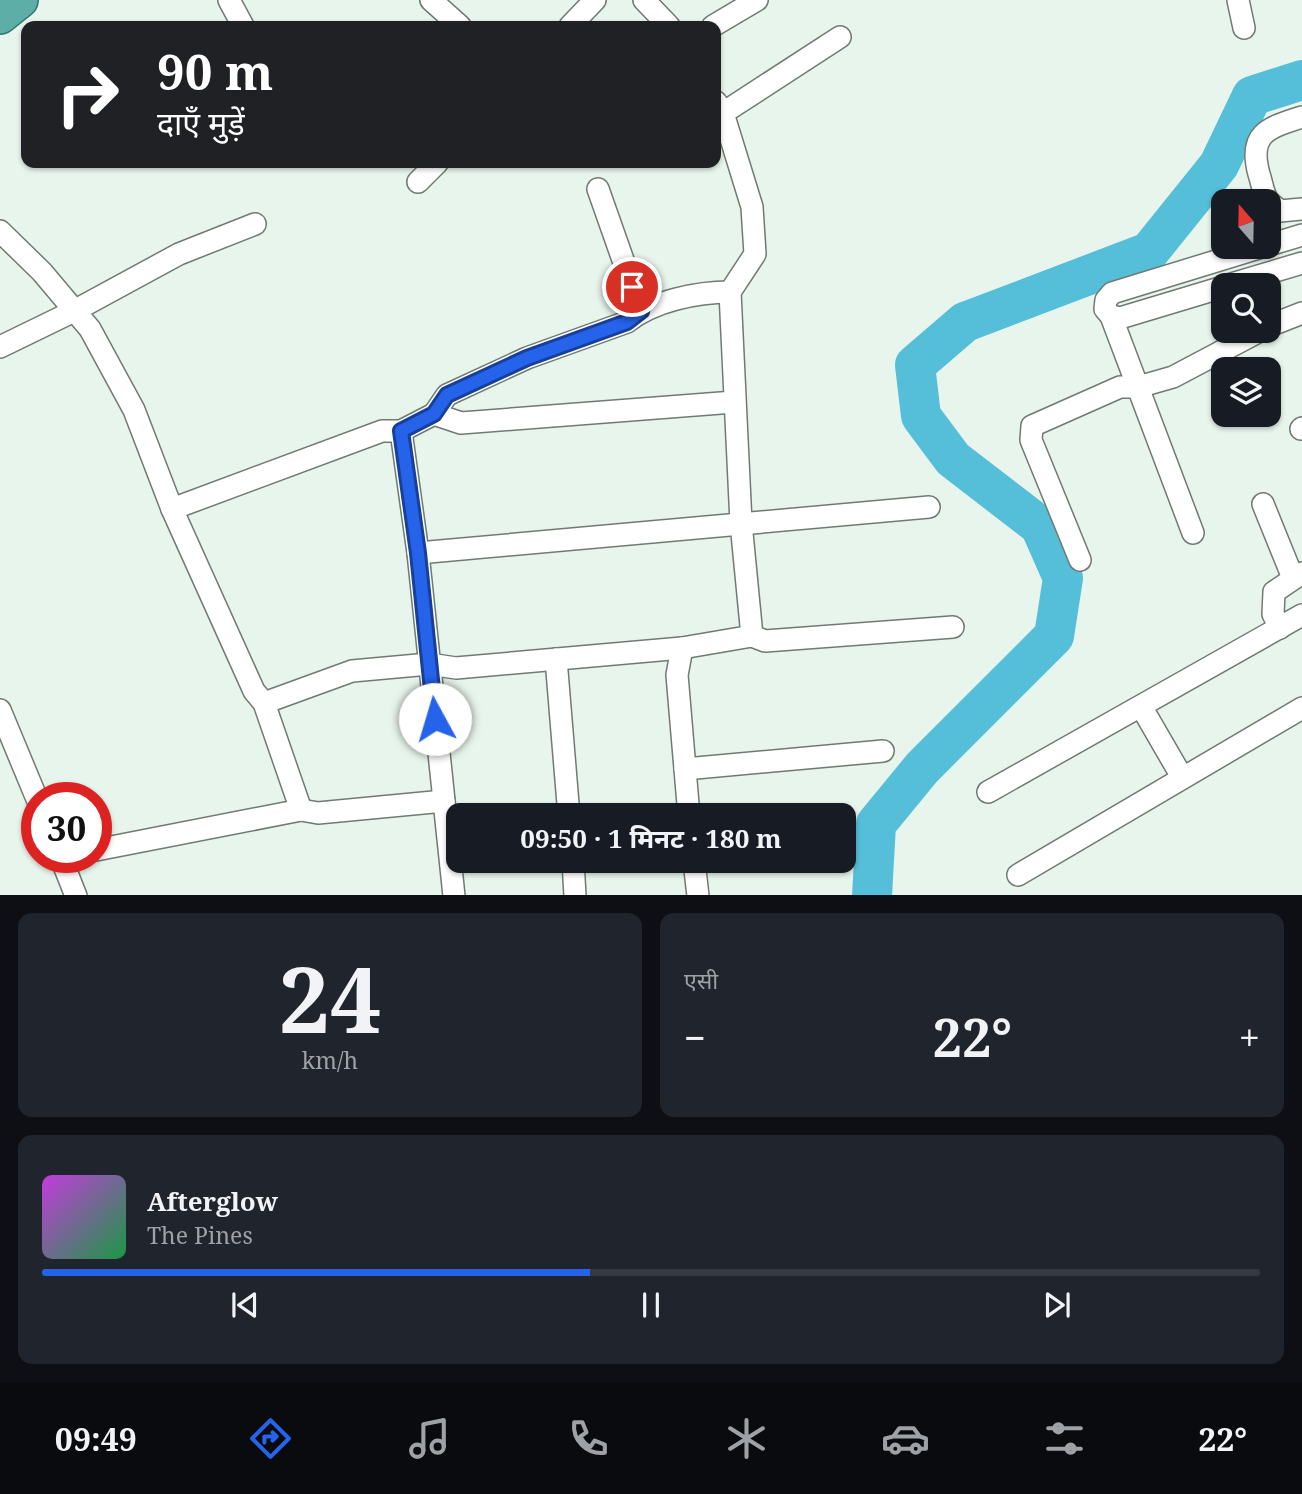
<!DOCTYPE html>
<html lang="hi">
<meta charset="utf-8">
<style>
:root{--surface:#171b24;--page:#20242c;--text:#f1f3f6;--muted:#9ea1a6;--line:#363941;--accent:#2563eb}
body{margin:0;font-family:"Noto Serif","Noto Sans Devanagari",serif;background:var(--page);color:var(--text);height:100vh;display:flex;flex-direction:column;font-size:26px;white-space:nowrap}
*{box-sizing:border-box;margin:0}
p{font-size:23px;color:var(--muted)}
.icon{flex:none;width:38px;height:38px;fill:none;stroke:currentColor;stroke-width:2;stroke-linecap:round;stroke-linejoin:round}
.map{position:relative;height:895px;overflow:hidden}
.details{display:flex;flex-direction:column;gap:18px;padding:18px;background:#0d0f14;flex:1}
.details>*{flex:none}
.hud{position:absolute;left:21px;top:21px;width:700px;height:147px;border-radius:14px;box-shadow:0 2px 5px #0004;background:#202124;color:#fff;overflow:hidden}
.needle{width:46px;rotate:340deg}
.fabs{position:absolute;left:1211px;top:189px;display:grid;gap:14px}
.fabs a{display:grid;place-items:center;width:70px;height:70px;border-radius:14px;background:var(--surface);box-shadow:0 2px 5px #0004;font-size:35px}
.speed{position:absolute;left:21px;top:782px;display:flex;gap:14px;font-size:35px;font-weight:700;text-align:center}
.speed>*{display:grid;place-content:center;width:91px;height:91px;border-radius:50%;background:var(--surface);box-shadow:0 2px 5px #0004;line-height:1}
.speed .limit{border:10px solid #d22;background:#fff;color:#111}
.pin{position:absolute;display:grid;place-items:center;width:60px;height:60px;color:#fff;margin:-30px;border:4px solid #fff;border-radius:50%;box-shadow:0 2px 7px #0007}
.me{position:absolute;width:77px;margin:-38px;rotate:354deg;stroke-linejoin:round;filter:drop-shadow(0 0 5px #0008)}
.turn{display:flex;align-items:center;gap:24px;height:147px;padding:0 21px;font-size:32px}
.turn .icon{width:91px;height:91px;stroke-width:2.5}
.turn b{display:block;font-size:49px;line-height:60px}
.big{font-size:52px;font-weight:700;line-height:1.1}
.details .tile{flex:1;display:flex;flex-direction:column;justify-content:center;gap:10px;min-width:0;padding:0 24px;border-radius:14px;background:var(--page)}
.details .dial{align-items:center;gap:0}
.dial b{font-size:91px;line-height:1}
.song{display:flex;align-items:center;gap:21px}
.cover{width:84px;height:84px;border-radius:10px;background:linear-gradient(135deg,hsl(290 70% 55%),hsl(140 70% 35%))}
.played{height:7px;border-radius:4px;background:linear-gradient(90deg,var(--accent) 45%,var(--line) 45%)}
.keys{display:flex;justify-content:space-around;direction:ltr}
.heat{display:flex;justify-content:space-between;align-items:center;font-size:38px;direction:ltr}
.details .tiles{flex:1;display:grid;gap:18px;grid-template-columns:1fr 1fr}
.tile:last-child{grid-column:span 2}
.trip{position:absolute;left:446px;top:803px;width:410px;height:70px;border-radius:14px;background:var(--surface);box-shadow:0 2px 5px #0004;font-weight:700;line-height:70px;text-align:center}
.dock{display:flex;height:112px;justify-content:space-around;align-items:center;background:#090b0e;color:var(--muted)}
.dock .icon{width:49px;height:49px}
.dock .current{color:var(--accent)}
.dock b{font-size:32px;color:var(--text)}
.map>svg:first-child{display:block}
.lines{fill:none;stroke-linecap:round;stroke-linejoin:round}
.river{stroke:#55bed9;stroke-width:40}
.minor-casing{stroke:#707a73;stroke-width:24}
.trunk-casing{stroke:#30746d;stroke-width:38}
.minor{stroke:#fff;stroke-width:21}
.trunk{stroke:#5caea6;stroke-width:35}
.route-casing{stroke:#184099;stroke-width:18}
.route{stroke:#2563eb;stroke-width:12}
</style>
<div class="map">
<svg width="1302" height="896" viewBox="0 0 1302 896">
<rect width="100%" height="100%" fill="#e8f5ec"/>
<g class="lines">
<path class="river" d="M872,896L876,824L922,768L1054,636L1063,578L1040,526L953,459L921,416L915,365L965,322L1149,252L1219,165L1252,96L1302,80"/>
<g class="minor-casing">
<g id="minor">
<path d="M229,0L243,26"/>
<path d="M431,0L460,26"/>
<path d="M644,0L669,26"/>
<path d="M1238,0L1244,28"/>
<path d="M570,26L595,0"/>
<path d="M713,26L757,0"/>
<path d="M716,102L723,113L752,207L755,254L730,292L741,523L752,636"/>
<path d="M723,113L840,37"/>
<path d="M418,182L437,163"/>
<path d="M598,189L641,311"/>
<path d="M1268,201C1263,193 1262,183 1259,174C1248,134 1267,128 1302,117"/>
<path d="M1269,202L1280,211L1302,209"/>
<path d="M0,231L42,272L90,329L134,410L172,509L254,691L264,703L301,810"/>
<path d="M1269,245L1302,235"/>
<path d="M1228,285L1302,263"/>
<path d="M1223,287L1120,318L1111,316L1105,309L1106,300L1112,293L1262,247"/>
<path d="M1111,316L1193,533"/>
<path d="M1269,326L1302,313"/>
<path d="M0,347L74,311L179,254L255,224"/>
<path d="M434,414L461,423L734,402"/>
<path d="M1301,429L1302,428"/>
<path d="M401,431L418,553L454,896"/>
<path d="M1263,504L1293,578"/>
<path d="M172,509L382,431H401L434,414L447,395L527,358L627,322C653,301 697,292 730,292"/>
<path d="M418,553L929,507"/>
<path d="M1080,560L1031,440L1032,426L1120,387H1138L1173,377L1260,331"/>
<path d="M1280,628L1273,614L1274,592L1302,573"/>
<path d="M682,648L677,675L689,816"/>
<path d="M556,659L569,816"/>
<path d="M264,703L352,671L429,664L456,668L682,648L752,636L765,641L953,627"/>
<path d="M1142,708L1182,777"/>
<path d="M0,710L37,799"/>
<path d="M685,769L883,751"/>
<path d="M988,792L1302,615"/>
<path d="M96,850L301,810L318,813L444,801"/>
<path d="M61,858L76,896"/>
<path d="M573,861L575,896"/>
<path d="M694,861L698,896"/>
<path d="M1018,875L1302,708"/>
</g>
</g>
<g class="trunk-casing">
<path id="trunk" d="M0,16L20,0"/>
</g>
<use href="#minor" class="minor"/>
<use href="#trunk" class="trunk"/>
</g>
<g class="lines">
<g class="route-casing">
<path id="route" d="M435,719L418,553L401,431L434,414L447,395L527,358L627,322L641,311L632,287"/>
</g>
<use href="#route" class="route"/>
</g>
</svg>
<div class="fabs">
<a><svg class="needle" viewBox="-14 -14 28 28"><path d="M0-13l5 13h-10z" fill="#e53935"/><path d="M0 13l5-13h-10z" fill="#9ea1a6"/></svg></a>
<a><svg class="icon" aria-label="search" viewBox="0 0 24 24"><circle cx="10" cy="10" r="6"/><path d="M15 15l6 6"/></svg></a>
<a><svg class="icon" aria-label="layers" viewBox="0 0 24 24"><path d="M12 4l9 5-9 5-9-5zM3 14l9 5 9-5"/></svg></a>
</div>
<div class="speed"><div class="limit">30</div></div>
<div class="pin" style="left:632px;top:287px;background:#d93025"><svg class="icon" aria-label="arrive" viewBox="0 0 24 24"><path d="M6 21V4h12l-3 4 3 4H6"/></svg></div>
<svg class="me" style="left:435px;top:719px" viewBox="-20 -20 40 40"><circle r="19" fill="#fff"/><path d="M0-13L10 11 0 6-10 11z" fill="#2563eb"/></svg>
<div class="trip">09:50 · 1 मिनट · 180 m</div>
<div class="hud">
<div class="turn"><svg class="icon" aria-label="right" viewBox="0 0 24 24"><path d="M7 20v-9h11M14 6l5 5-5 5"/></svg><div><b>90 m</b>दाएँ मुड़ें</div></div>
</div>
</div>
<section class="details">
<div class="tiles">
<div class="tile dial"><b>24</b><p>km/h</p></div>
<div class="tile"><p>एसी</p>
<div class="heat"><a>−</a><b class="big">22°</b><a>+</a></div>
</div>
<div class="tile">
<div class="song"><i class="cover"></i><div><b>Afterglow</b><p>The Pines</p></div></div>
<div class="played"></div>
<div class="keys"><svg class="icon" aria-label="previous" viewBox="0 0 24 24"><path d="M18 5L8 12l10 7zM5 5v14"/></svg><svg class="icon" aria-label="pause" viewBox="0 0 24 24"><path d="M8 5v14M16 5v14"/></svg><svg class="icon" aria-label="next" viewBox="0 0 24 24"><path d="M6 5l10 7-10 7zM19 5v14"/></svg></div>
</div>
</div>
</section>
<nav class="dock">
<b>09:49</b>
<svg class="icon current" aria-label="directions" viewBox="0 0 24 24"><path d="M12 3l9 9-9 9-9-9zM9 14v-3h6M13 9l2 2-2 2"/></svg>
<svg class="icon" aria-label="music" viewBox="0 0 24 24"><path d="M9 18V5l10-2v13"/><circle cx="6" cy="18" r="3"/><circle cx="16" cy="16" r="3"/></svg>
<svg class="icon" aria-label="phone" viewBox="0 0 24 24"><path d="M5 4h4l2 5-3 2q2 4 5 5l2-3 5 2v4C11 20 4 13 5 4z"/></svg>
<svg class="icon" aria-label="climate" viewBox="0 0 24 24"><path d="M12 3v18M4 7l16 10M4 17L20 7"/></svg>
<svg class="icon" aria-label="car" viewBox="0 0 24 24"><path d="M5 17H2v-5l4-1 3-4h7l3 4 3 1v5h-3M9 17h6M6 11h13"/><circle cx="7" cy="17" r="2"/><circle cx="17" cy="17" r="2"/></svg>
<svg class="icon" aria-label="filters" viewBox="0 0 24 24"><path d="M4 7h16M4 17h16"/><circle cx="9" cy="7" r="2"/><circle cx="15" cy="17" r="2"/></svg>
<b>22°</b>
</nav>
